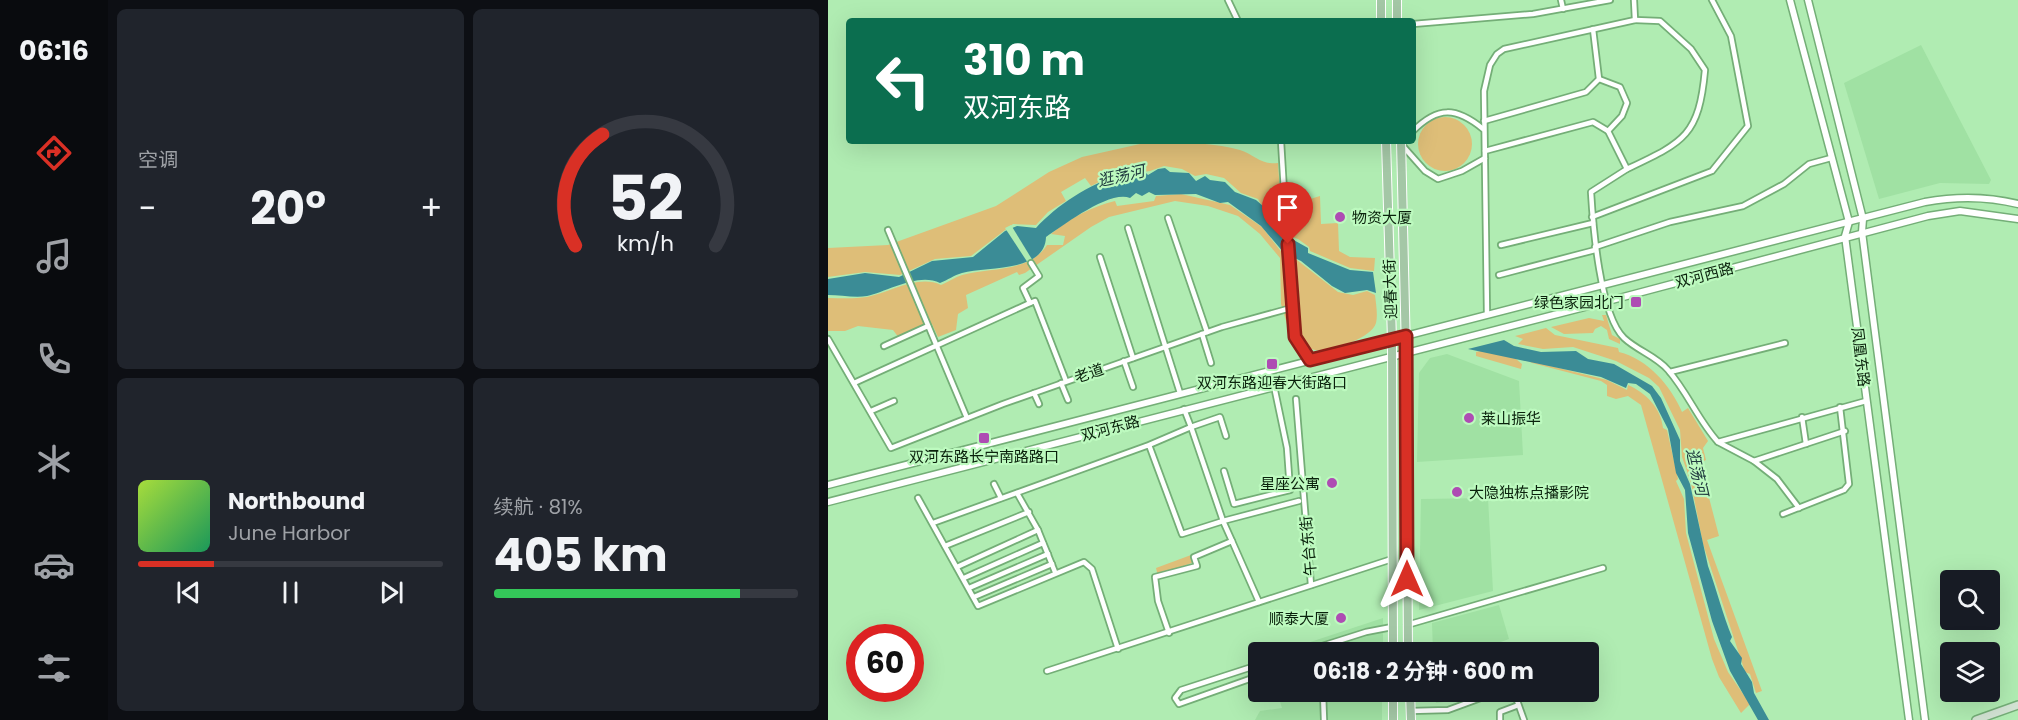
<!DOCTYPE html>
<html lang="zh">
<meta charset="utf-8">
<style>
:root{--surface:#171b24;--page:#20242c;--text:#f1f3f6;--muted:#9ea1a6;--line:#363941;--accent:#d93025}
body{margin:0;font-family:Poppins,"Noto Sans SC",sans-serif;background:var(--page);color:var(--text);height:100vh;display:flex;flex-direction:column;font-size:22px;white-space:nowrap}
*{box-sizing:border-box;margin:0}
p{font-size:20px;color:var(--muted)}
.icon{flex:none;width:33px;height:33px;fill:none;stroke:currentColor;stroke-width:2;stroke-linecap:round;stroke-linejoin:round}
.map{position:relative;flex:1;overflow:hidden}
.drawer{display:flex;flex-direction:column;gap:9px;padding:9px;background:#0d0f14;width:720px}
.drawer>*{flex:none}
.banner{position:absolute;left:18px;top:18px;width:570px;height:126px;border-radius:6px;box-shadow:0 6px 24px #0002;background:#0b6e4f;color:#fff;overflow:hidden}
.controls{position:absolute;left:1112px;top:570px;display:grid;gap:12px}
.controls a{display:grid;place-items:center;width:60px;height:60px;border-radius:6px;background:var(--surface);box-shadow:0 6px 24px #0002;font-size:30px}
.speed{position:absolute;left:18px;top:624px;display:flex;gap:12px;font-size:30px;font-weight:700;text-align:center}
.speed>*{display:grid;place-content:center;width:78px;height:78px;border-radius:50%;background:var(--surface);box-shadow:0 6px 24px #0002;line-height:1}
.speed .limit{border:9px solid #d22;background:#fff;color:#111}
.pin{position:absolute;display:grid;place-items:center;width:51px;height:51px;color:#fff;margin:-62px -26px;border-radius:50% 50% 50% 0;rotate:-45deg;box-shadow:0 0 6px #0007}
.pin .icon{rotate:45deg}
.me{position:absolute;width:66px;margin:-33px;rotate:0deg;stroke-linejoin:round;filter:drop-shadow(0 0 4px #0008)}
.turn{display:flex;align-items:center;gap:21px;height:126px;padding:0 18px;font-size:27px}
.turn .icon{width:78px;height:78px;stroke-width:2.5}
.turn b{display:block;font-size:42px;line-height:51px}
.big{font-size:45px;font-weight:700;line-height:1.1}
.drawer .tile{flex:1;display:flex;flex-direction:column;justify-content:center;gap:9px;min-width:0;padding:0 21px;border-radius:9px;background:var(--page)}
.drawer .dial{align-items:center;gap:0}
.dial svg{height:156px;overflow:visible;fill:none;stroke:var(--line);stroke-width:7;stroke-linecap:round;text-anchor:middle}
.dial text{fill:var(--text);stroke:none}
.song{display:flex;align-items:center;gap:18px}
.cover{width:72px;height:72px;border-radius:9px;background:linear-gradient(135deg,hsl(80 70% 55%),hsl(150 70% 35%))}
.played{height:6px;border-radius:3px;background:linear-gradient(90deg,var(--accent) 25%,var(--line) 25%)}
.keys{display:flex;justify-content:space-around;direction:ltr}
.heat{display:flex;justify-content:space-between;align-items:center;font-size:33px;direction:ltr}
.charge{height:9px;border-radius:4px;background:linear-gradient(90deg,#34c759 81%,var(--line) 0)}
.drawer .tiles{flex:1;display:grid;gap:9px;grid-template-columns:repeat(2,1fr)}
.trip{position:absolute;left:420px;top:642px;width:351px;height:60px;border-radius:6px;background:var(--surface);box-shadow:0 6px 24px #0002;font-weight:700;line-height:60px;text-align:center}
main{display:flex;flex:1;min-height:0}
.tabs{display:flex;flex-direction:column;width:108px;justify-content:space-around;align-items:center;background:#090b0e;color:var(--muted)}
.tabs .icon{width:42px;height:42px}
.tabs .on{color:var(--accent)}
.tabs b{font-size:27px;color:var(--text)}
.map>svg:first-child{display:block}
.built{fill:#a0e1a3}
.green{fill:#debe78}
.water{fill:#3b8c96}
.pier{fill:#b0ecb2}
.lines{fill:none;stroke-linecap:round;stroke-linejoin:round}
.minor-casing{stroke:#74ae77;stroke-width:8}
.tertiary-casing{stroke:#74ae77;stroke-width:9}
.secondary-casing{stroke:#74ae77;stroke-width:10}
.primary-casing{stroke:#fff;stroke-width:10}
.minor{stroke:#fff;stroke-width:4.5}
.tertiary{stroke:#fff;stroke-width:6}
.secondary{stroke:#d2e3d3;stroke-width:7}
.primary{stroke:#a4c7a6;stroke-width:8}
.route-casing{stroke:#8d1f18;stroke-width:15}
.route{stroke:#d93025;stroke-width:10}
.poi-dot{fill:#ae4cb3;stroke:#bdfabf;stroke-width:2}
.labels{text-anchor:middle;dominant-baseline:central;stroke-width:4.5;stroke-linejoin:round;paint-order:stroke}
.poi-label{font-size:15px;fill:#0a220c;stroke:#bdfabf;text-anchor:start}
.street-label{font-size:15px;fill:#0a220c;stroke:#bdfabf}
.water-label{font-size:16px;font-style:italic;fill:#223c40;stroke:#bdfabf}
</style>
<main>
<nav class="tabs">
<b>06:16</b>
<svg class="icon on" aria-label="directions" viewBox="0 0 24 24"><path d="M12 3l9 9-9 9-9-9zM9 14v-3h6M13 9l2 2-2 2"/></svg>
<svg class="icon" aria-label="music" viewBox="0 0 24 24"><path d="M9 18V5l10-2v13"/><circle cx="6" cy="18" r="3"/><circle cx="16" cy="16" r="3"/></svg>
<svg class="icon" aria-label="phone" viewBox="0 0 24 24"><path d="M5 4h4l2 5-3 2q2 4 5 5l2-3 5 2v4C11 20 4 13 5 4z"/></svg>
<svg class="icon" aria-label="climate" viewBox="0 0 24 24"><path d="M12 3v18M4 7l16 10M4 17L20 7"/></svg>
<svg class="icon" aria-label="car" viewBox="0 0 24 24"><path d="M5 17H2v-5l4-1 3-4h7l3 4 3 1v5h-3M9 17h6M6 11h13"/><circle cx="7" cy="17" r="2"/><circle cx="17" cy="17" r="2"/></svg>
<svg class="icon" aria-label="filters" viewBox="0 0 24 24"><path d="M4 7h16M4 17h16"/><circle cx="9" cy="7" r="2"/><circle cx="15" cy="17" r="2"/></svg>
</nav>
<section class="drawer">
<div class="tiles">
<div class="tile"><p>空调</p>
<div class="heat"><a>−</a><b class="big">20°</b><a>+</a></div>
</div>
<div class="tile dial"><svg viewBox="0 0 100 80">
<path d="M14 69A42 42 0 1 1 86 69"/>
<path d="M14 69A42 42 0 0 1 28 12" stroke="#d93025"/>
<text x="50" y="56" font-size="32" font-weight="700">52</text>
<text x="50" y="72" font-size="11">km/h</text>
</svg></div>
<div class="tile">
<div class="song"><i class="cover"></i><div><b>Northbound</b><p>June Harbor</p></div></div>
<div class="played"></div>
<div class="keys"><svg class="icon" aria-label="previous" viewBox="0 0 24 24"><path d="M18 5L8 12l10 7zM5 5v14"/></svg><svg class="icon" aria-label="pause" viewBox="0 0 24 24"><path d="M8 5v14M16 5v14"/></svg><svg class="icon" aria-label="next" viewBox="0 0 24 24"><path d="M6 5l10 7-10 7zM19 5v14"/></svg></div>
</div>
<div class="tile"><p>续航 · 81%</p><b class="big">405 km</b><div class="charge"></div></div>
</div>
</section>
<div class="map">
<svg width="1190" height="720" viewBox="0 0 1190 720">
<rect width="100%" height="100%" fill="#b0ecb2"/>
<g class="built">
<path d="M1093,45L1163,180L1161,184L1112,183L1051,199L1016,83Z"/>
<path d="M619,354L691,381L695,455L589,462L591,373L602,358Z"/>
<path d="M660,498L665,591L591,610L593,499Z"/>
<path d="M671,605L681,639L659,647V652H605L604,623Z"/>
<path d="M555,618V652H452Z"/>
<path d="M449,692H554V720H427L432,711L454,708Z"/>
<path d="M607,692H650L638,699L608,703Z"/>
</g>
<g class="green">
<circle cx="617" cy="144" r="27"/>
<path d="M337,142C362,143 388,143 412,150C427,155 433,165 450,163L453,208L492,196L493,224L510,223L511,251L522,257L547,258L546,271L522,268L482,251L481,247L470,239L453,233L447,228L430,199L413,193L396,178L378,174L367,176L354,169L336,166L322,171L281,177L263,186L257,178L233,192L238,201L220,212L208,225L185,224L143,256L107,259L72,275L37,272L0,277V248L60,245L168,206L221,172L254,157L312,144Z"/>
<path d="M353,194L402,205L434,227L455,254L469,260L510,292L525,295L539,291L547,295C548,304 550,315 548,323C544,338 505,350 491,350C478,351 472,340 470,329L459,324L453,304L452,258L432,234L410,216L380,206L347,201L281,217L263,227L197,273L191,275L189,272L138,295L140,308L130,314L128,330L110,337L104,324L71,338L65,330L30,326L17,331H0V298C12,298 26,299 39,297C61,293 90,274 113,285C120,282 127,277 134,275C162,267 201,273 219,245H235L237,236L223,234C240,219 265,206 287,201L289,206L326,201L328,196Z"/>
<path d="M774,315H778L784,335L792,339V344L781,339L779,330L773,326L767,329L765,333L736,334L723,327L761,318L776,321Z"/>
<path d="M718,328L727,335L790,348L791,352C820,359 843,386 854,412L860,408L880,441L875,448L878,460L872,463L891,536L879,540L934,691L928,693L922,674L917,672L875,544L863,483L854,457L852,430L831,387L821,378L788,361L745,347L715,349L690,344L695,339L687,336Z"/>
<path d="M657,350L692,354L711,363L779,380L799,390L800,385C818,393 833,408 835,428L839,430L850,479L848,481L856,499L858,533L886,639L900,672L922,704L913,713L891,677L884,659L813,405L800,396L788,399L779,396V385L773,381L704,363L695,358L688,359L694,364L693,369L648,356V352Z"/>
<path d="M363,555L366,562L330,576L328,568Z"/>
</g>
<g class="water">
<path d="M337,168L342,172L361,173L368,181L377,176L382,180L397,182L407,192L428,200L435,206L446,229L480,248V253L522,270L545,272L548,293L539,290L517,293L504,286L473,261L456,253L433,226L400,202L392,203L368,194L327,195L321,192L314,196L308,193L302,198C281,190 235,226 218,237C217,273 158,266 134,273C126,275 120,280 112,283C91,272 60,291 39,296C27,298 12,295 0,295V279L37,273L71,277L104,261L145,257L177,231L189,226L208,228C228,206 262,183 291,176C301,174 307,178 318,173L320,175L330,169Z"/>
<path d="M676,340L686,346L713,352L748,351L760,359L786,364L824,386L833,398L852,440V461L862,484L880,566C889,591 895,615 904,637L902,641L914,658L913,664L924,682L926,693L941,720H930L902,671L884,621L860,533L857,490L848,473L840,429L822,394L808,384L800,383L798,388L773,377L640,349Z"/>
</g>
<path class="pier" d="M183,225L205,261L200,263L177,228Z"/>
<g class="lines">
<g class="minor-casing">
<g id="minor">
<path d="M400,0L410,21"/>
<path d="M733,0L735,9"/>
<path d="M585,24L705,14L782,0"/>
<path d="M771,79L792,87L799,103L794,116L780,131"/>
<path d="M656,121L758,92L771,79L765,29"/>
<path d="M585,131C610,106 628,107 655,129"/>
<path d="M453,141L463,308L467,337L482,361"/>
<path d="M573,144L597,171L610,179L634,171L657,158"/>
<path d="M657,151L765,122L780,131L799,169L763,192C765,226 772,315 796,338C810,351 828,356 840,370C860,393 870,420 890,442L1038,401"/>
<path d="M799,169C856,142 871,136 877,70L863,49L832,21L807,20"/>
<path d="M764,217L884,171L920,126L903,36L884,0"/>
<path d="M340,218L379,332"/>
<path d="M300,228L352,393"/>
<path d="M60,230L139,418"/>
<path d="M673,245L765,223"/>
<path d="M767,247L842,222L915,206L956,184L981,164L1003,158"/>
<path d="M272,257L305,358"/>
<path d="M671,275L767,250"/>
<path d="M202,303L207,301L238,381"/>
<path d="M659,314L656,91L662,65L669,54L676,49L807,20L806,0"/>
<path d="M374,334L383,363"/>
<path d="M0,339L63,448L175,404L394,327L463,308"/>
<path d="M56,346L100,326"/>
<path d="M296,361L305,387"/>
<path d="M842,372L957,343"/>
<path d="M26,383L202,303L195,288L211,276L203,263"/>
<path d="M233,383L240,400"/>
<path d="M206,393L211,404"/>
<path d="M468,399L483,585"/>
<path d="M356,409L363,427L392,417L398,436"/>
<path d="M43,411L66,401"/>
<path d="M974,417L978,444"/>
<path d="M890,442L926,461"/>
<path d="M396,471L406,504L462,490L459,448L446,386"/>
<path d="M166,484L173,498"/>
<path d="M189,493L210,530L227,572"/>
<path d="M90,498L150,606L256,562L264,569L290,649"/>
<path d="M971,508L949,479L926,461L1017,431"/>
<path d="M955,514L1016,490L1021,484L1012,407"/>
<path d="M105,523L321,445L354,534L395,521L363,427L321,445"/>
<path d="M404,541L395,521L471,501"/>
<path d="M117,546L201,512"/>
<path d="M129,567L210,530"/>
<path d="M136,578L215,543"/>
<path d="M141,588L220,554"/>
<path d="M146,597L224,564"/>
<path d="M579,625L775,568"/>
<path d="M341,633L330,601L327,577L369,566L366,557L404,541L431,602"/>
<path d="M475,652L538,632L564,627"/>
<path d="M430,665L353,690L347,698L351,704L430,676"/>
<path d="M219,671L564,559"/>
<path d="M453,692L454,696L495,692L496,720"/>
<path d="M686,692L696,720"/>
<path d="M582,711L620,710L669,692"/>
<path d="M672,720V712L688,706"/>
</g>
</g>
<g class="tertiary-casing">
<g id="tertiary">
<path d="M962,0L1021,222L1017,236L1081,720"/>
<path d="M980,0L1035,219L1034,232L1097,720"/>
<path d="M0,485L1097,202C1129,196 1158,196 1190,204"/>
<path d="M0,502L780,301L1100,216L1132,211L1190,219"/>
</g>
</g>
<g class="secondary-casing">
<path id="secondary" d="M1148,720L1190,705"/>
</g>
<g class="primary-casing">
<g id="primary">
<path d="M553,0V21"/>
<path d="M569,0V21"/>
<path d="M558,141L564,340L565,652"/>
<path d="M573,141L578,352L580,652"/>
<path d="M565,692V720"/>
<path d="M582,692L583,720"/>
</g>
</g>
<use href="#minor" class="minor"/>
<use href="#tertiary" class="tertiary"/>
<use href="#secondary" class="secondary"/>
<use href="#primary" class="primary"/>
</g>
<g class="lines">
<g class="route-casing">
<path id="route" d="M460,244L467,337L482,360L578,336L579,579"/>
</g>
<use href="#route" class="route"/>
</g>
<g class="poi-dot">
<circle cx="512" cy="217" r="6"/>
<rect x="802" y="296" width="12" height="12" rx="3"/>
<rect x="438" y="358" width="12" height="12" rx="3"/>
<circle cx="641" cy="418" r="6"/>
<rect x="150" y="432" width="12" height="12" rx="3"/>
<circle cx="504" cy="483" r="6"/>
<circle cx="629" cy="492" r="6"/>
<circle cx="513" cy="618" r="6"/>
</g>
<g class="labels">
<g class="poi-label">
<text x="524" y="217">物资大厦</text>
<text x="796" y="302" text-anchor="end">绿色家园北门</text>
<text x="444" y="382" text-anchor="middle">双河东路迎春大街路口</text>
<text x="653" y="418">莱山振华</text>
<text x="156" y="456" text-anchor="middle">双河东路长宁南路路口</text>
<text x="492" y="483" text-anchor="end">星座公寓</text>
<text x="641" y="492">大隐独栋点播影院</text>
<text x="501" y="618" text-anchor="end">顺泰大厦</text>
</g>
<g class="street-label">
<text transform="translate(876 275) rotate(-15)">双河西路</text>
<text transform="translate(562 289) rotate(-92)">迎春大街</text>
<text transform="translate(1033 357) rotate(83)">凤凰东路</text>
<text transform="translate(261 373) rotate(-19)">老道</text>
<text transform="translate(282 428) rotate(-15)">双河东路</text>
<text transform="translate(480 546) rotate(-95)">午台东街</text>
</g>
<g class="water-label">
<text transform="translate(293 176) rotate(-13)">逛荡河</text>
<text transform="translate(869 472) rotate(77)">逛荡河</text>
</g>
</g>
</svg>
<div class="controls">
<a><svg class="icon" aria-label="search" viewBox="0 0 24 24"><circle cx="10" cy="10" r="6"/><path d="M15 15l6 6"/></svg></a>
<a><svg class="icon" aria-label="layers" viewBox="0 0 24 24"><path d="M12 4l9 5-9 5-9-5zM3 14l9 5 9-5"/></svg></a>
</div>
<div class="speed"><div class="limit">60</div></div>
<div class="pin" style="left:460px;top:244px;background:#d93025"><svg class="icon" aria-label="arrive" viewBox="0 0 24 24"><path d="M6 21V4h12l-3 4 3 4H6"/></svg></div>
<svg class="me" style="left:579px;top:579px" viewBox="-20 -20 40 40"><path d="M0-17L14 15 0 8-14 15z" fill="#d93025" stroke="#fff" stroke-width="4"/></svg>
<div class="trip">06:18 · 2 分钟 · 600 m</div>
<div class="banner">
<div class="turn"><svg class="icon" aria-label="left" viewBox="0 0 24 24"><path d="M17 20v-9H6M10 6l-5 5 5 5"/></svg><div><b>310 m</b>双河东路</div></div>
</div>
</div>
</main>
